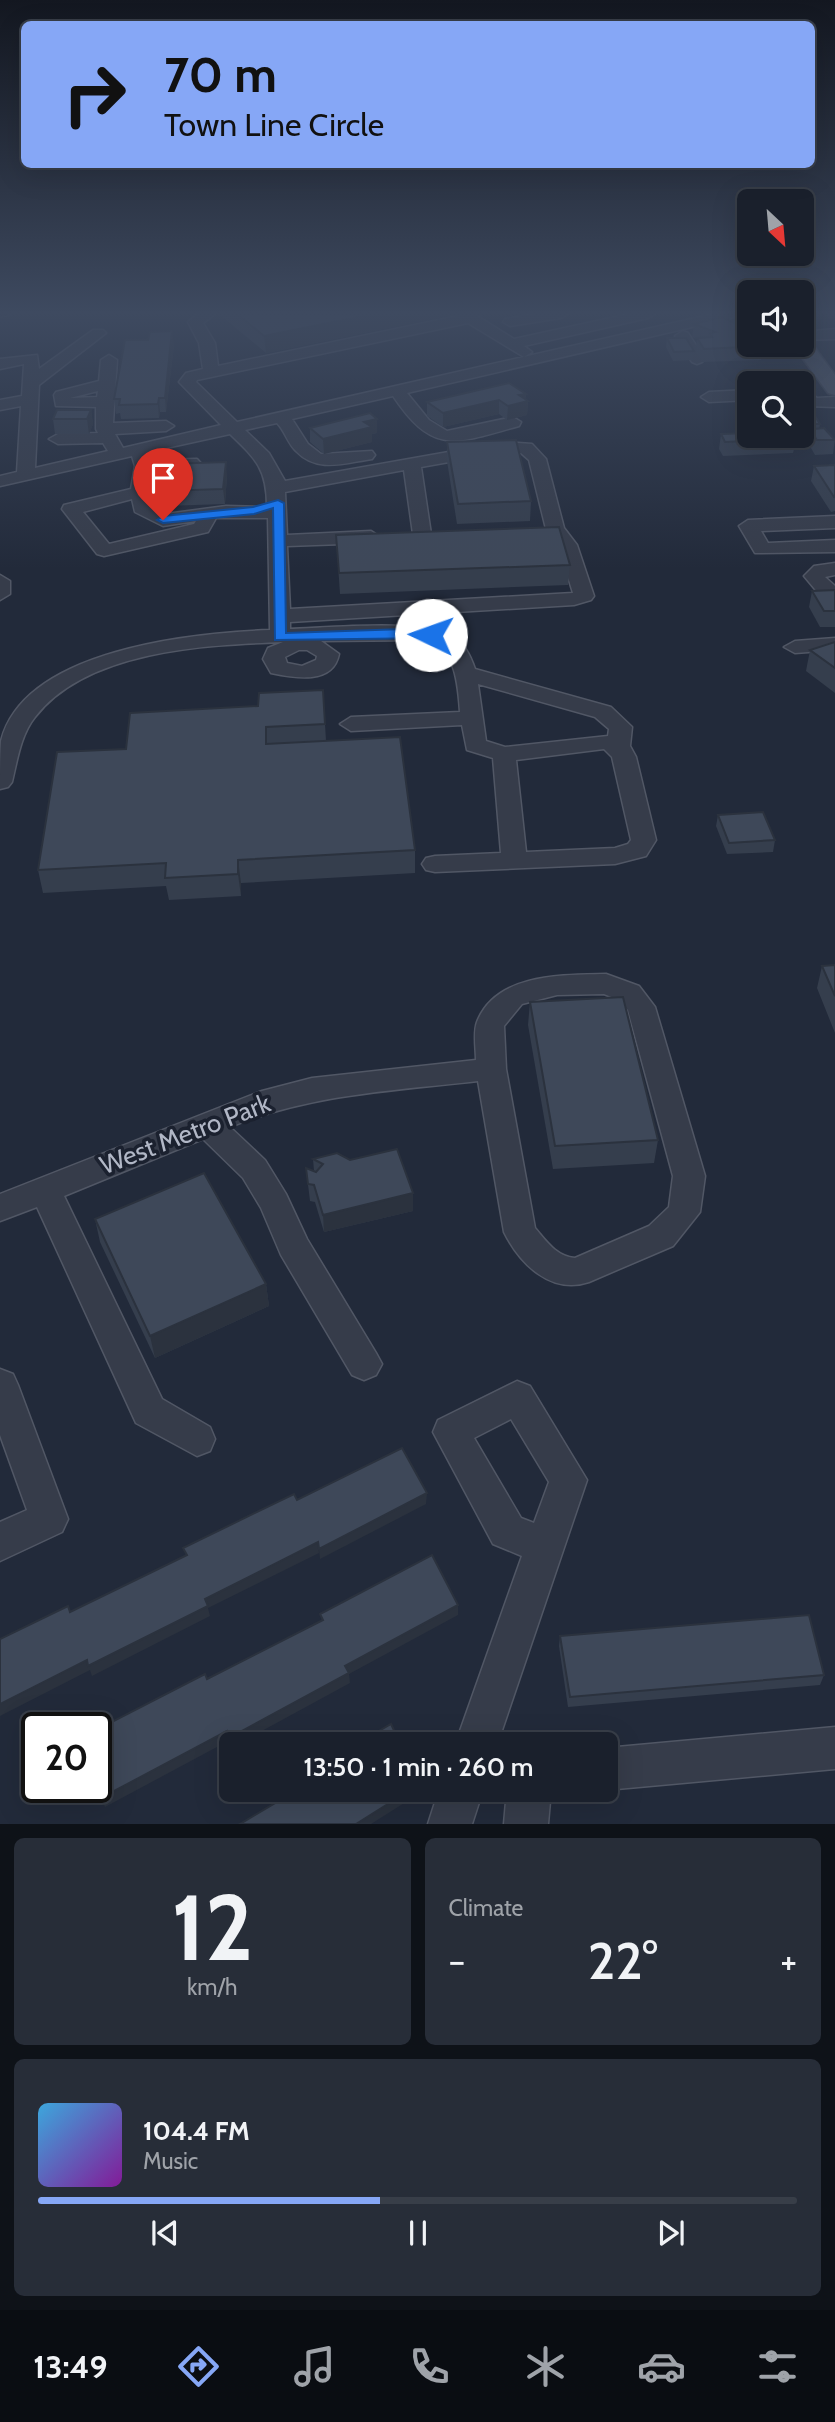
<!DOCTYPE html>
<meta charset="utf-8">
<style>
:root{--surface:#1a202c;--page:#272d38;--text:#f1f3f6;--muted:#9fa3a9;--line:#383e48;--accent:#86a7f6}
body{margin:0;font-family:Cabin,sans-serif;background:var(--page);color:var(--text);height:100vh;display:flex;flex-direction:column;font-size:26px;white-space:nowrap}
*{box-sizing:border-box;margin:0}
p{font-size:23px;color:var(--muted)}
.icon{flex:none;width:38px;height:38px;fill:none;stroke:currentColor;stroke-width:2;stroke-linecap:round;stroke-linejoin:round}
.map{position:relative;height:1824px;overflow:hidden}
.details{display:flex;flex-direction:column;gap:14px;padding:14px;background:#0e1218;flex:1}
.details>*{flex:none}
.hud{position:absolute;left:21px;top:21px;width:794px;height:147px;border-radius:10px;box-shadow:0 7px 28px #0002,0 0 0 2px var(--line);background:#86a7f6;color:#111;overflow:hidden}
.needle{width:46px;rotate:154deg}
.controls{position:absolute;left:737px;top:189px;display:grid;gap:14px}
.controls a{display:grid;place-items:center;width:77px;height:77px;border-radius:10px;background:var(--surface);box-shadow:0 7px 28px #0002,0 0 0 2px var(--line);font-size:35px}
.speed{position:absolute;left:21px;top:1712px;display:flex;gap:14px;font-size:35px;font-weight:700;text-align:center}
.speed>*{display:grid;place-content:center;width:91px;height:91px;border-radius:50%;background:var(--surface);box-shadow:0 7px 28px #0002,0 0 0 2px var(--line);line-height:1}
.speed .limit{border:4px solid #111;border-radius:10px;background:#fff;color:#111}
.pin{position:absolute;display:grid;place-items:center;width:60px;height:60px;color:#fff;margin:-72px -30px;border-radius:50% 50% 50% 0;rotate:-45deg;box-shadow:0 0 7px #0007}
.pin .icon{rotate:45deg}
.me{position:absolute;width:77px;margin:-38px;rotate:273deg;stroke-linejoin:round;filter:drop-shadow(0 0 5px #0008)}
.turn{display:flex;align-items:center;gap:24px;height:147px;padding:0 28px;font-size:32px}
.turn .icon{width:91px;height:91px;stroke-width:2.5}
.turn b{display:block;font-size:49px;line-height:60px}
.big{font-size:52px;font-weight:600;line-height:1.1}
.details .tile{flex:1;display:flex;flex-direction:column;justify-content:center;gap:10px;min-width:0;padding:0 24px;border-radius:10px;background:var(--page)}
.details .dial{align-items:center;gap:0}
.dial b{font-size:91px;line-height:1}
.song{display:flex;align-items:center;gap:21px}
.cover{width:84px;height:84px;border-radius:10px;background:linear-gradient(135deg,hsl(200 70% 55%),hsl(290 70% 35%))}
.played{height:7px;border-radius:4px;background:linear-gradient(90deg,var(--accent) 45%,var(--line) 45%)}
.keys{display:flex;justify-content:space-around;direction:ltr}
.heat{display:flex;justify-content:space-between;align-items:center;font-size:38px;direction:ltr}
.details .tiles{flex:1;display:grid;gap:14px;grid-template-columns:1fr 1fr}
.tile:last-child{grid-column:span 2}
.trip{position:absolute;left:219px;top:1732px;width:399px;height:70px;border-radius:10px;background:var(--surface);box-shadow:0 7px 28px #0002,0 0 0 2px var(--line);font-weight:600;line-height:70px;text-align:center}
.tab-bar{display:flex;height:112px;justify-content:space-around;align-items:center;background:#0a0d12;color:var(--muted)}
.tab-bar .icon{width:49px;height:49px}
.tab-bar .selected{color:var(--accent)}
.tab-bar b{font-size:32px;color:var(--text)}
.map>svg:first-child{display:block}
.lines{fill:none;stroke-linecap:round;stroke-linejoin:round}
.minor-casing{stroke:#515765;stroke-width:3}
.major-casing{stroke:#3f4553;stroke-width:3}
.minor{fill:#363c4a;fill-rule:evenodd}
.major{fill:#545b6a;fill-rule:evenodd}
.rail-casing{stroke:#586071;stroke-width:5}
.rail{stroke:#1b212f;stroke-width:3.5;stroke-dasharray:10;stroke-linecap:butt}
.wall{fill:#353e4d}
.shaded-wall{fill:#2b323e}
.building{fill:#3e4859;stroke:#2b323e;stroke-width:2}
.route{fill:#1a73e8;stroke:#114b97;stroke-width:2}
.labels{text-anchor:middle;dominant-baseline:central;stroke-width:7;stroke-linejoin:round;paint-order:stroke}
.street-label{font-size:26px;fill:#b1b7c6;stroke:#1b212f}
</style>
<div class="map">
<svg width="835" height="1824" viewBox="0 0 835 1824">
<rect width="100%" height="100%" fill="#222a3a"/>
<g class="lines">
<g class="minor-casing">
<g id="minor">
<path d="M198,314H215L203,323L215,343L218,366L458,316L457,314H474L514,339L629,314H655L648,318L524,346L532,352L524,357L468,323L197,380L196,382L237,422L713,314H738L731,318L407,393L429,420L447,431L513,417L521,422L519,426C456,443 434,457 393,396L292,419L308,444L321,454L372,451L375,455L372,459L366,460C341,464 316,472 296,451C288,444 285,431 277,423L245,430L269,453L285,481L505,442L532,444L546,459L564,528L577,545L594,596L591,600L574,605L290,622V629C326,628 426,618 454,637C465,644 471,657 475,669L611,707L632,727L630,746L636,757L656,840L646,856L615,864L435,872L426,870L422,864L426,858L435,856L501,853L493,758L467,750L462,725L351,731L340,724L351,717L460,712C458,684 456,645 422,640L321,641L339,654C333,685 295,678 271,673L263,659L268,648L283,642C205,645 87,650 35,717C21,734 17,761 12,782L8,787L0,789C0,774 0,755 1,741C24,649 193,633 270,630L268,518H216L208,532L104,556L97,554L62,509L64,505L131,489L135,466L132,456L0,486V476L17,472L21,406L0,410V400L22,396L24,364L0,369V359L37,355L39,369L93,330H103L106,333L39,385L35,468L108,451L103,443L58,444L49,439L58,434L98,433L96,429V407L56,406L54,395L56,392L99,381L101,360L109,355L117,360L113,423L166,421L174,426L166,431L115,434L123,448L221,425L179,382L186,373L203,369L199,343L188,322ZM98,391L97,397L70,398ZM230,434C256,459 267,469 267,507L226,506L166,514L151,505L152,471L178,469L171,474L180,479L204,474L207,470L197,459L151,460L148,452ZM505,452L521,453L529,460L546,529L558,545L573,593L290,609L287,546L371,543L380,537L371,531L287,535L285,492L404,470L413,534L422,540L431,534L421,467ZM132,499L135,512L163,526L196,521L194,524L109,544L83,512ZM299,650H307L317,656L316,660L302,666L287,663L285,657ZM478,684L595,717L609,729L608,736L505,747L486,741ZM604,749L612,757L631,840L628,844L615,848L526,852L516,760Z"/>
<path d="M535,314H568L561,318L510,326L503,322L505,319Z"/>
<path d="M835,329V339L802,340V332Z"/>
<path d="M683,331L688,333L705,359L702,362L697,364L692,362L675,336Z"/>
<path d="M761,345H806L814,350C804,358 781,358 769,355Z"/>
<path d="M802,387L817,398L835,397V407L807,406L802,401Z"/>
<path d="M749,390V400L709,402L701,397L709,392Z"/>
<path d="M835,516V528L761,531L768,543L835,540V552L755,553L739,526L748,520Z"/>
<path d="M835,563V575L825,577L835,586V599L819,594L804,576L814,566Z"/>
<path d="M0,575L10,581V594L0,600Z"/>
<path d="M835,638V650L795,653L784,647L795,641Z"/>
<path d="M606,974L639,986L655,1007L705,1176L700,1212L673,1246L589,1282C551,1295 520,1264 504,1232L478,1081C391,1091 312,1094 230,1127L265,1160L286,1194L307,1239L376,1353L382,1364L376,1375L364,1380L352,1375L281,1255L261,1208L243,1178L203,1139L64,1196L162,1399L210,1427L215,1439L210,1451L197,1456L136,1423L37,1207L0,1221V1194L262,1091L312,1078L476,1060C476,1049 473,1032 477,1022C496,973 563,975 606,974ZM604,994L619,1000L628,1010L673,1176L669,1207L649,1226L575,1258C556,1256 547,1242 535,1228L506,1069L504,1026L522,1004L557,995Z"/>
<path d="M0,1369L13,1374L18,1385L68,1519L62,1532L0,1561V1522L27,1510L0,1435Z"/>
<path d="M517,1381L530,1386L587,1480L497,1745H455L522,1556L493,1544L433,1432L438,1420ZM511,1419L549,1482L534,1523L521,1518L474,1438Z"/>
<path d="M835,1727V1769L606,1790V1748Z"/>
<path d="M439,1790H483L472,1824H428Z"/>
<path d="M507,1790H551L548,1824H504Z"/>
</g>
</g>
<g class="major-casing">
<path id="major" d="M802,338L809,340L835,375V395L828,393L793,345H802Z"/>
</g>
<use href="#minor" class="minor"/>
<use href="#major" class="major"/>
<g class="rail-casing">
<path id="rail" d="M0,315L8,314"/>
</g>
<use href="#rail" class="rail"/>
</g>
<g class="wall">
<path d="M219,314H451V315L266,353Z"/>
<path d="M828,314H835V320L827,317Z"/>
<path d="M694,324L763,346L761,360L702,362L695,352L697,339L692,337Z"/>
<path d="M667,338L694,351L693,360L673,361L666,347Z"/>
<path d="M174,345L166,412H160L159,418L121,419L120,413L116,414L114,399Z"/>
<path d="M526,394L525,400L528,401L527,415L507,420L499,414L443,427L427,416V402Z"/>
<path d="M91,410L93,424L89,434H55L53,419Z"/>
<path d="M802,412L820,424L819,429L835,439L833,454L815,455L811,448L794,449L793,453L723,456L719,449L721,434L749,436H802Z"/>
<path d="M310,428L377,433L372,434V442L324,454L310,442Z"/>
<path d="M447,442L531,501L530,521L457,524L447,461Z"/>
<path d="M835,465V511L831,512L811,481L814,466Z"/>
<path d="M158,474L227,476L225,504L165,506L163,491L165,481L159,479Z"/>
<path d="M336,535L570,565L568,585L340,594Z"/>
<path d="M835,590V627H820L809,607L812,591Z"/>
<path d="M835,642V693L806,671L810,650Z"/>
<path d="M323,690L326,741L415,850V873L241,883V896L169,900L166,886L43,893L38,870L126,749L258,706Z"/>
<path d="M718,815L775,840L773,852L727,854L716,826Z"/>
<path d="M835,965V1033L817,988L822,966Z"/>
<path d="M530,1002L658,1140L654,1163L553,1169L528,1025Z"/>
<path d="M313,1159L413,1211L324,1232L315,1202L310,1201L306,1168L314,1171Z"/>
<path d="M95,1219L266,1284L269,1306L155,1358L100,1242Z"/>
<path d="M560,1636L824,1675L820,1685L568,1707L559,1646Z"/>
</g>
<g class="shaded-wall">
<path d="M373,314H451V315L266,353L264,336Z"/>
<path d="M172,331L174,345L166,412L165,398Z"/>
<path d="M526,394L525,402L528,401L527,415L507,420L508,406L519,395Z"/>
<path d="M159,398L160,412L159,418L158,404Z"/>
<path d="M499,400V414L443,427V413Z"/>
<path d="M91,410L93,424L89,434L87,419Z"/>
<path d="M377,419V433L372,434V442L324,454L323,439L364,422Z"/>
<path d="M226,462L227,476L225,504L223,489Z"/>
<path d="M238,860L241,883V896L238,874Z"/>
<path d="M413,1193V1211L324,1232L323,1215Z"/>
<path d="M266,1284L269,1306L155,1358L150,1336Z"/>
<path d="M427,1493L426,1504L320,1559L319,1549Z"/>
<path d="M318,1542L319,1553L208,1608L210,1616L92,1676L90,1670L0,1716V1704L205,1599Z"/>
<path d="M458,1605V1615L349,1674L350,1683L236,1745H231V1746L229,1738L345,1666Z"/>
<path d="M227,1731L230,1740L105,1807L101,1798Z"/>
<path d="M410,1790H420V1793L371,1824H356Z"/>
</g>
<g class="building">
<path d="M237,314H373L264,336Z"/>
<path d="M722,317L749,330V345H762L763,346L704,349L697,338L712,337L710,333L715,332L694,324Z"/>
<path d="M172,331L165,398H159L158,404L119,405L120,399H114L125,340H148L150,332Z"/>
<path d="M667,338H686L694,351L674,352Z"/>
<path d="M509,383L526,394L519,395L528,401L508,406L499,400L443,413L427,402Z"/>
<path d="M57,410H91L87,419H53Z"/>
<path d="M812,411L820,424H802V412Z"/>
<path d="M370,413L377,419L364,422L372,427L323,439L310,428Z"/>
<path d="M824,428L835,440H817L813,434L802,435V430Z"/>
<path d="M749,433V436H794L796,439L725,442L721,434Z"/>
<path d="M516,440L531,501L458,504L447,442Z"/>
<path d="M226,462L223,489L163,491L167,464Z"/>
<path d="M835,465V496L834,497L814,466Z"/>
<path d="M160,466H167L165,476L158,474Z"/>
<path d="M559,527L570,565L339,573L336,535Z"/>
<path d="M835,590V611H824L812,591Z"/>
<path d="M835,642V668L810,650Z"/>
<path d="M323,690L325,724L266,727V744L400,737L415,850L238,860V874L165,878L166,863L38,870L57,752L126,749L130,713L258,706L259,693Z"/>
<path d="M763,812L775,840L729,843L718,815Z"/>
<path d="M835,965V996L822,966Z"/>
<path d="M623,997L658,1140L555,1146L530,1002Z"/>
<path d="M397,1149L413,1193L323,1215L314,1185L308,1184L306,1168L316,1172L323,1164L313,1159L337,1153L350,1160Z"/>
<path d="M204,1173L266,1284L150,1336L95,1219Z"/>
<path d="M402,1448L427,1493L319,1549L318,1542L205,1599L208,1606L88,1666L87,1660L0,1704V1639L68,1606L70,1612L187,1555L183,1548L294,1494L297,1500Z"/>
<path d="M432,1555L458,1605L345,1666L349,1673L229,1738L227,1731L101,1798L96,1783V1730L205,1674L207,1679L323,1620L320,1614Z"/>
<path d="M809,1615L824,1675L570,1697L560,1636Z"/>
<path d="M391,1724L401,1745H355Z"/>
<path d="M278,1790H410L356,1824H240L275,1803L271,1795Z"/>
</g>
<linearGradient id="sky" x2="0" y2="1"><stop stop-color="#131720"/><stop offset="0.55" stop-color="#3e4a60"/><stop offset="1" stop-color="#3e4a60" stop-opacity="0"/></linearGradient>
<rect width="835" height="569" fill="url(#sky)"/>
<path class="route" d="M278,500L284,503L286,633L405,629L436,633V638L275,640L273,508L254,514L163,523L157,520L163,516L253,507Z"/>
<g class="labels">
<g class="street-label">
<text transform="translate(185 1134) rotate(-21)">West Metro Park</text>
</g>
</g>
</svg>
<div class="controls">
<a><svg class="needle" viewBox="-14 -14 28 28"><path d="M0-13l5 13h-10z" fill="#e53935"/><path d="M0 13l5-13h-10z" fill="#9fa3a9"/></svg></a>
<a><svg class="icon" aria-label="sound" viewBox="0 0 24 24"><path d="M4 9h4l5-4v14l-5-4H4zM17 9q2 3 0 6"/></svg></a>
<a><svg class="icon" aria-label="search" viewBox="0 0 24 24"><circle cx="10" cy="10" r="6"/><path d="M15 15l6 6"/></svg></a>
</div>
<div class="speed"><div class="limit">20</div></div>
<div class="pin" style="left:163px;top:520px;background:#d93025"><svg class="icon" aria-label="arrive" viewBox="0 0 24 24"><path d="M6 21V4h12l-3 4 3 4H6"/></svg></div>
<svg class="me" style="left:431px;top:635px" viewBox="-20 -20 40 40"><circle r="19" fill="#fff"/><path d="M0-13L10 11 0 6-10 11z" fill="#1a73e8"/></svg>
<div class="trip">13:50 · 1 min · 260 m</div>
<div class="hud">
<div class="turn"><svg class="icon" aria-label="right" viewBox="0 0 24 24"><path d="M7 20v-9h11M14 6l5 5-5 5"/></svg><div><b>70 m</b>Town Line Circle</div></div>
</div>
</div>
<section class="details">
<div class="tiles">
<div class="tile dial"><b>12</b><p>km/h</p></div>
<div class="tile"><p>Climate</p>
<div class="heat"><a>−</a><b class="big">22°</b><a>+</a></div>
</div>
<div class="tile">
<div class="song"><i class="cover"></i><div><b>104.4 FM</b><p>Music</p></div></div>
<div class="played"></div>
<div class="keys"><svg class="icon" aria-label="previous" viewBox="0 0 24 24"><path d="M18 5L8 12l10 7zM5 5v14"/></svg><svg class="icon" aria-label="pause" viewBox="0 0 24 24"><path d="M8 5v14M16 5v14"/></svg><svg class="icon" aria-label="next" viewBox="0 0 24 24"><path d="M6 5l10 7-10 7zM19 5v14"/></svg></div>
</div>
</div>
</section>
<nav class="tab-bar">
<b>13:49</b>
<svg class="icon selected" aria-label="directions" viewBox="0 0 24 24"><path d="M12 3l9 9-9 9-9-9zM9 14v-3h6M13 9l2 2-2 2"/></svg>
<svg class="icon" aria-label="music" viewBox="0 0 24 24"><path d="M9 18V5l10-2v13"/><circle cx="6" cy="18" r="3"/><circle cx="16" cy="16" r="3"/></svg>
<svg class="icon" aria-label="phone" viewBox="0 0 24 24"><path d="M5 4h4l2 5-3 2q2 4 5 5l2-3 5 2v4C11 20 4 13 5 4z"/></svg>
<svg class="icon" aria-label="climate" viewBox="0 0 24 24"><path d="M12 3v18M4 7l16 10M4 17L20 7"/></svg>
<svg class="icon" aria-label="car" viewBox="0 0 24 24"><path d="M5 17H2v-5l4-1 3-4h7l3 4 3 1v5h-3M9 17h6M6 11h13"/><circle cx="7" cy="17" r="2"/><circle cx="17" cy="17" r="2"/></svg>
<svg class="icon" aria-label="filters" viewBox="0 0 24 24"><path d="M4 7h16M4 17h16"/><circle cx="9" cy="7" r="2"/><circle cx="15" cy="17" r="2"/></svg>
</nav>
